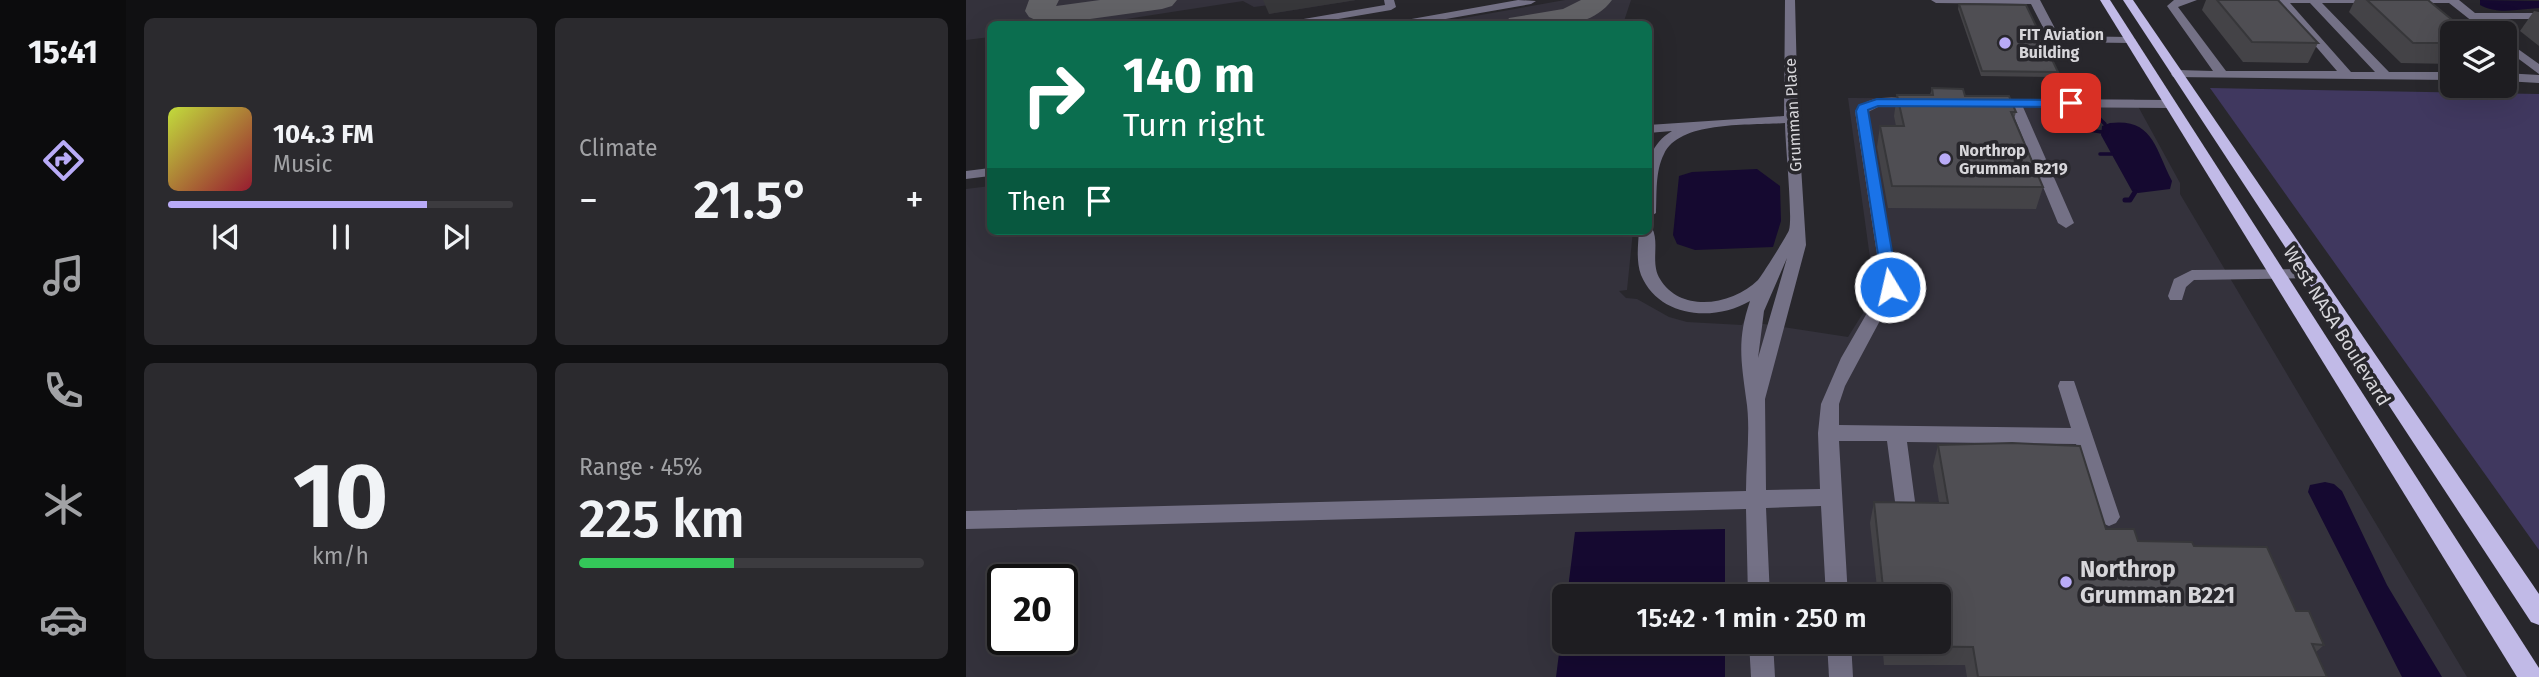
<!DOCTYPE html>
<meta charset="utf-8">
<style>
:root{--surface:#1e1d21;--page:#2b2a2e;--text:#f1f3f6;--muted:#a1a2a5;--line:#3c3b3f;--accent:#b9abf7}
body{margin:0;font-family:"Fira Sans",sans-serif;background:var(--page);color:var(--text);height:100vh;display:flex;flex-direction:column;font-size:26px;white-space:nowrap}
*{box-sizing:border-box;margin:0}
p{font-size:23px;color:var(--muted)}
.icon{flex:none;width:38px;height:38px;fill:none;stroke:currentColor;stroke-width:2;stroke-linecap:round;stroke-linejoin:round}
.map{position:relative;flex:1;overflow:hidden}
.sheet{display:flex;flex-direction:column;gap:18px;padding:18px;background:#101012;width:840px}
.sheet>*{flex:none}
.banner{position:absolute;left:21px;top:21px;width:665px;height:214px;border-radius:10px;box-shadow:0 7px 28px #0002,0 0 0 2px var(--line);background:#0b6e4f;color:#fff;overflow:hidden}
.tools{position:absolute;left:1474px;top:21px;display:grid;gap:14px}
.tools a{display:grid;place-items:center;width:77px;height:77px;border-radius:10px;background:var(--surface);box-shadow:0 7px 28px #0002,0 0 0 2px var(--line);font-size:35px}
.speed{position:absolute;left:21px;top:564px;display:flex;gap:14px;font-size:35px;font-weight:700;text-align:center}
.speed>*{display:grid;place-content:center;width:91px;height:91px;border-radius:50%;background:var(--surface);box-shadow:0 7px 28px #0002,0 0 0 2px var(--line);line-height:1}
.speed .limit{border:4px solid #111;border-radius:10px;background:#fff;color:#111}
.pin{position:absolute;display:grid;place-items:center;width:60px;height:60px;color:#fff;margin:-30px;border-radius:14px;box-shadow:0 4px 10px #0006}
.me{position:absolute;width:77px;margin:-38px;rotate:351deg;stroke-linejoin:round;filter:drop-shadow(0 0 5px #0008)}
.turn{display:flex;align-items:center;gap:24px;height:147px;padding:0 21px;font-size:32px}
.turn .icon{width:91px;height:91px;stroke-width:2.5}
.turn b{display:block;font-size:49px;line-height:60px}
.then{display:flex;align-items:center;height:66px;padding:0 21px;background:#0003;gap:14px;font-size:26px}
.big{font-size:52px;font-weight:600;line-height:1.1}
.sheet .tile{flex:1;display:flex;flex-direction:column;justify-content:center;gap:10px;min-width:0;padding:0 24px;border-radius:10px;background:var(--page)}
.sheet .dial{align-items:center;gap:0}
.dial b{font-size:91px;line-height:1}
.song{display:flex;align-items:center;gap:21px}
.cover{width:84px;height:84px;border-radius:10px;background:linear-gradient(135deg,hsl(70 70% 55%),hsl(350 70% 35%))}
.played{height:7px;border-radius:4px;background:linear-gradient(90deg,var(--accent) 75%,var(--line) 75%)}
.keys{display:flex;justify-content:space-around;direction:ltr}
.heat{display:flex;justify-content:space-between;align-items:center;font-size:38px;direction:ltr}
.charge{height:10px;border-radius:5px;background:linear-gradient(90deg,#34c759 45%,var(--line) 0)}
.sheet .tiles{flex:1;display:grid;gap:18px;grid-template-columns:repeat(2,1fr)}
.trip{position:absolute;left:586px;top:584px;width:399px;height:70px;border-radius:10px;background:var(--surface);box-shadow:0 7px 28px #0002,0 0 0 2px var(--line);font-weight:600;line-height:70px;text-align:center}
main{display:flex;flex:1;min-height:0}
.tab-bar{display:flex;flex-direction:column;width:126px;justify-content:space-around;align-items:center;background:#0c0c0d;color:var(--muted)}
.tab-bar .icon{width:49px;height:49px}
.tab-bar .active{color:var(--accent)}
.tab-bar b{font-size:32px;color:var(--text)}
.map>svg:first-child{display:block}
.built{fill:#34323c;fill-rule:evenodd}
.green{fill:#40385f}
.water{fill:#150930}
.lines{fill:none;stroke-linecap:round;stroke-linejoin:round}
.stream-far1{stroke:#150930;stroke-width:3.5}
.stream{stroke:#150930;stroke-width:5}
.taxiway{fill:#626266;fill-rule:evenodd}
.minor{fill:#747186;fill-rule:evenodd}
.major{fill:#c1bae7;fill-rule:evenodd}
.wall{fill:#444347}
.shaded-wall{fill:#37373a}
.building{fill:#4f4e53;stroke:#37373a;stroke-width:2}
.route{fill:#1a73e8;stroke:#114b97;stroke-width:2}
.poi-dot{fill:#b9abf7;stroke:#28272c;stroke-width:2.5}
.labels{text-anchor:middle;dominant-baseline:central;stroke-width:7;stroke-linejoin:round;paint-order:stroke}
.far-poi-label{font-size:16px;font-weight:bold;fill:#d7d6da;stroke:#28272c;text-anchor:start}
.far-street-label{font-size:16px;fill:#d7d6da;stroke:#28272c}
.street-label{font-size:19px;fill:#d7d6da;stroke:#28272c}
.near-poi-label{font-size:23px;font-weight:bold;fill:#d7d6da;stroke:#28272c;text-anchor:start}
</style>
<main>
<nav class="tab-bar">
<b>15:41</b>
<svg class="icon active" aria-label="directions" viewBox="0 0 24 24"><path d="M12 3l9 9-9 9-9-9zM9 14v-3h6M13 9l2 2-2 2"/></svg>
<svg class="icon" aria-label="music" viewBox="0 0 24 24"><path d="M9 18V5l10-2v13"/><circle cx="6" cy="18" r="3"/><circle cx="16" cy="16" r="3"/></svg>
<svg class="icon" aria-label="phone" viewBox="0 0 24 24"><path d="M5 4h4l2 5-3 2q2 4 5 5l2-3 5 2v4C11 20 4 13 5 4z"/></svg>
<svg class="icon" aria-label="climate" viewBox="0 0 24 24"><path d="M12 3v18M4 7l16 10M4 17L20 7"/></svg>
<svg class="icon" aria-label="car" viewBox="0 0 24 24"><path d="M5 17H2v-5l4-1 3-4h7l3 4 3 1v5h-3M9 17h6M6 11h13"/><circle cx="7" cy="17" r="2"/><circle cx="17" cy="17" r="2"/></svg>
</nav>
<section class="sheet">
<div class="tiles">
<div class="tile">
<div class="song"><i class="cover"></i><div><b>104.3 FM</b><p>Music</p></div></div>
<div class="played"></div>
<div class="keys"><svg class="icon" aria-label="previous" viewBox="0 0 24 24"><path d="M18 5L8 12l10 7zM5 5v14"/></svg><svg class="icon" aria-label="pause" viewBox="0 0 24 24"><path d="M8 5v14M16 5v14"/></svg><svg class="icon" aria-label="next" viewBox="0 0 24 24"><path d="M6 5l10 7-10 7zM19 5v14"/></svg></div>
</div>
<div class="tile"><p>Climate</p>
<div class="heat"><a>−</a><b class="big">21.5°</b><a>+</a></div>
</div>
<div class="tile dial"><b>10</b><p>km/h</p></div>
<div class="tile"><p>Range · 45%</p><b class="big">225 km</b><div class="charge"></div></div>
</div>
</section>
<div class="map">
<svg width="1573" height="677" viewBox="0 0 1573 677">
<rect width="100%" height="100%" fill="#28272c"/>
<g class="built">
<path d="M0,0H390L303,14V5L288,7L277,1L128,24H24V37L0,40Z"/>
<path d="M599,0H665L657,24H464Z"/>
<path d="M882,98L1168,99L1214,183V194L1501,677H0V189L24,186V231H667L661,290L653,291L660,298L671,299L703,317L721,322L776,325L778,321L882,337L909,294ZM37,579H96V639H37ZM598,597H973V642H598Z"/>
</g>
<path class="green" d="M1244,88L1573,94V550Z"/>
<g class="water">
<path d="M1514,0L1573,1V8C1553,9 1532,15 1514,5Z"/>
<path d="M1144,123C1187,118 1189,148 1206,181L1204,189L1172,193L1166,191L1135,135L1136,126Z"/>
<path d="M791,169L814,186L815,221L807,247L729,250L711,244L707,235L713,176L726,172Z"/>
<path d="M1359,482L1368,484L1376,491L1421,585L1476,677H1436L1342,492L1344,485Z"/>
<path d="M759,529V597H601L609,532Z"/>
<path d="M598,614V642H759V677H590Z"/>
</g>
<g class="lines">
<g class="stream-far1">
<path d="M1113,108L1125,110L1139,124"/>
<path d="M1123,130L1136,132"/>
<path d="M1134,154H1146"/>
</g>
<path class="stream" d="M1159,200H1164L1169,192"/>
<g class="taxiway">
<path d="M63,0H93L90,6L134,0H211L206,6L196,9L88,24L74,22L63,17L59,11Z"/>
<path d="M615,0H646C623,32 573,27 539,24L543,18L597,9Z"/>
</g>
<g class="minor">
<path d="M418,0H428L430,7L425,10L343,24H320L326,21L419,5Z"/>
<path d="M552,0L570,1L565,4L451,24H406L412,21L440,20Z"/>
<path d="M819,0H829L832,119L840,245L799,399L800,490L854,489L852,433L855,404L875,358L916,287L889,111C904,93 931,98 952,99L957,100V106H914L902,112L932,287L879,386L873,404V425L1105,428L1092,386L1094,381H1108L1154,517L1150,523L1143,526L1136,523L1110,444L941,442L950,509L947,515L940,518L933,515L930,509L921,441H873L882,597H860L855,506L800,508L804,597H782L780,509L0,529V511L780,491C780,461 785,428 780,398C775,360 771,339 784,301C748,322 693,318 675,275C670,261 672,245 673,231H682V227L686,228C694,243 684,263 694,279C715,314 767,305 792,280C795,277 822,234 823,230C827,218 819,142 819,123C785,126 714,120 698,154C689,171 691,194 690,213L682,218C682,185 673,151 706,131L682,133V125L818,116ZM821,258L792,358L798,311Z"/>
<path d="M965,0H1074L1093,36L1164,37L1170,40L1164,43L1089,42L1083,39L1065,4L970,3Z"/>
<path d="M1208,0H1231L1212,7L1260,71H1371L1310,0H1417L1412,3H1356L1423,72H1486V80L1207,77L1205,74L1211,70L1247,71L1201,6ZM1324,3H1344L1409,72H1385Z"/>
<path d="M1435,0H1493L1509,13H1573V19H1518L1534,33H1521L1483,3H1440Z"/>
<path d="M1538,39L1573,64V74L1538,48Z"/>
<path d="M1538,73L1573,75V83L1538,81Z"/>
<path d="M1049,99L1204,100L1210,104L1204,108L1057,107L1108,223L1100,228L1092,223L1044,107H1022L1016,103L1022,99Z"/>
<path d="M24,168V176L0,179V171Z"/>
<path d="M1346,269L1354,274L1352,278L1228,280L1220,287L1216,300H1204L1202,296L1208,279L1226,270Z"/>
<path d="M783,642H807L809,677H785Z"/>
<path d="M861,642H885L887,677H863Z"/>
</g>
<g class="major">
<path d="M1134,0H1144L1573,668V677H1551Z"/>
<path d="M1157,0H1167L1573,594V625L1565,622Z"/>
</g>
</g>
<g class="wall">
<path d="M1240,0H1312L1352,43L1342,63L1277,62L1236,10Z"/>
<path d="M1389,0H1462L1486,33V64L1435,63L1383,12Z"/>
<path d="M993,4L1092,72L1090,77L1015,76L992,9Z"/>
<path d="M1568,11L1573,12V46L1554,31Z"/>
<path d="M966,88L999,96L1050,112L1048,119L1077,187L1070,209L922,208L911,147L914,126H930L928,116L931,95H964Z"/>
<path d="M972,445L1140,529L1172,541L1228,546L1330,611L1358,645L1350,652L1361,677H1001L999,665H918L916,642H973V597H912L904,523L908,502H973L967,466Z"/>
</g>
<path class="shaded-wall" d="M297,0H390L303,14Z"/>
<g class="building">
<path d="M1251,0H1312L1352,43L1286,42Z"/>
<path d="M1401,0H1462L1502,33H1486V43H1447Z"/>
<path d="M993,4L1060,5L1092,72L1016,71Z"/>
<path d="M966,88L997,89L999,96H1043L1050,112H1045L1077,187L926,186L914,126H938L931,95H967Z"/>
<path d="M1046,443L1114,446L1140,529H1168L1172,541L1226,542L1228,546L1301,547L1330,611H1343L1358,645L1346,644L1361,677H1012L1007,647L923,646V642H973V597H918L908,502L982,503L972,445Z"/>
</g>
<path class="route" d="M911,99L1105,100L1111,103L1105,107L912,106L902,110L932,287L924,292L917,287L890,111L893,105Z"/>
<g class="poi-dot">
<circle cx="1039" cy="43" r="7"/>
<circle cx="979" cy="159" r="7"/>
<circle cx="1100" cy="582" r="7"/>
</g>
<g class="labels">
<g class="far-poi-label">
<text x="1053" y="34">FIT Aviation<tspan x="1053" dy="18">Building</tspan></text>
<text x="993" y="150">Northrop<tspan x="993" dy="18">Grumman B219</tspan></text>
</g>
<g class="far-street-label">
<text transform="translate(827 115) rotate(-93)">Grumman Place</text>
</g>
<g class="street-label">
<text transform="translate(1371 326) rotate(58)">West NASA Boulevard</text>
</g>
<g class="near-poi-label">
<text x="1114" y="569">Northrop<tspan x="1114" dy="26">Grumman B221</tspan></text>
</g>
</g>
</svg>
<div class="tools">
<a><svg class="icon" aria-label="layers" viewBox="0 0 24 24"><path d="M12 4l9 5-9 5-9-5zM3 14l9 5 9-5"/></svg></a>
</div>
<div class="speed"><div class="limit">20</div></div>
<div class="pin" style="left:1105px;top:103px;background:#d93025"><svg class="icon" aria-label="arrive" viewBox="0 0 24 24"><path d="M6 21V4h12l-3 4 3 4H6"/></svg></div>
<svg class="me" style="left:924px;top:287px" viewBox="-20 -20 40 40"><circle r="17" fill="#1a73e8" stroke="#fff" stroke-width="3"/><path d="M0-11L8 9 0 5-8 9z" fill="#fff"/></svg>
<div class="trip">15:42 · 1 min · 250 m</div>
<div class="banner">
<div class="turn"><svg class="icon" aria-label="right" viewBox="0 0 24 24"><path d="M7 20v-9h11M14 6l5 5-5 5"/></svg><div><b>140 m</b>Turn right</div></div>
<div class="then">Then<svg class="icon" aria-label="arrive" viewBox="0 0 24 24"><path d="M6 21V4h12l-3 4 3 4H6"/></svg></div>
</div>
</div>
</main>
